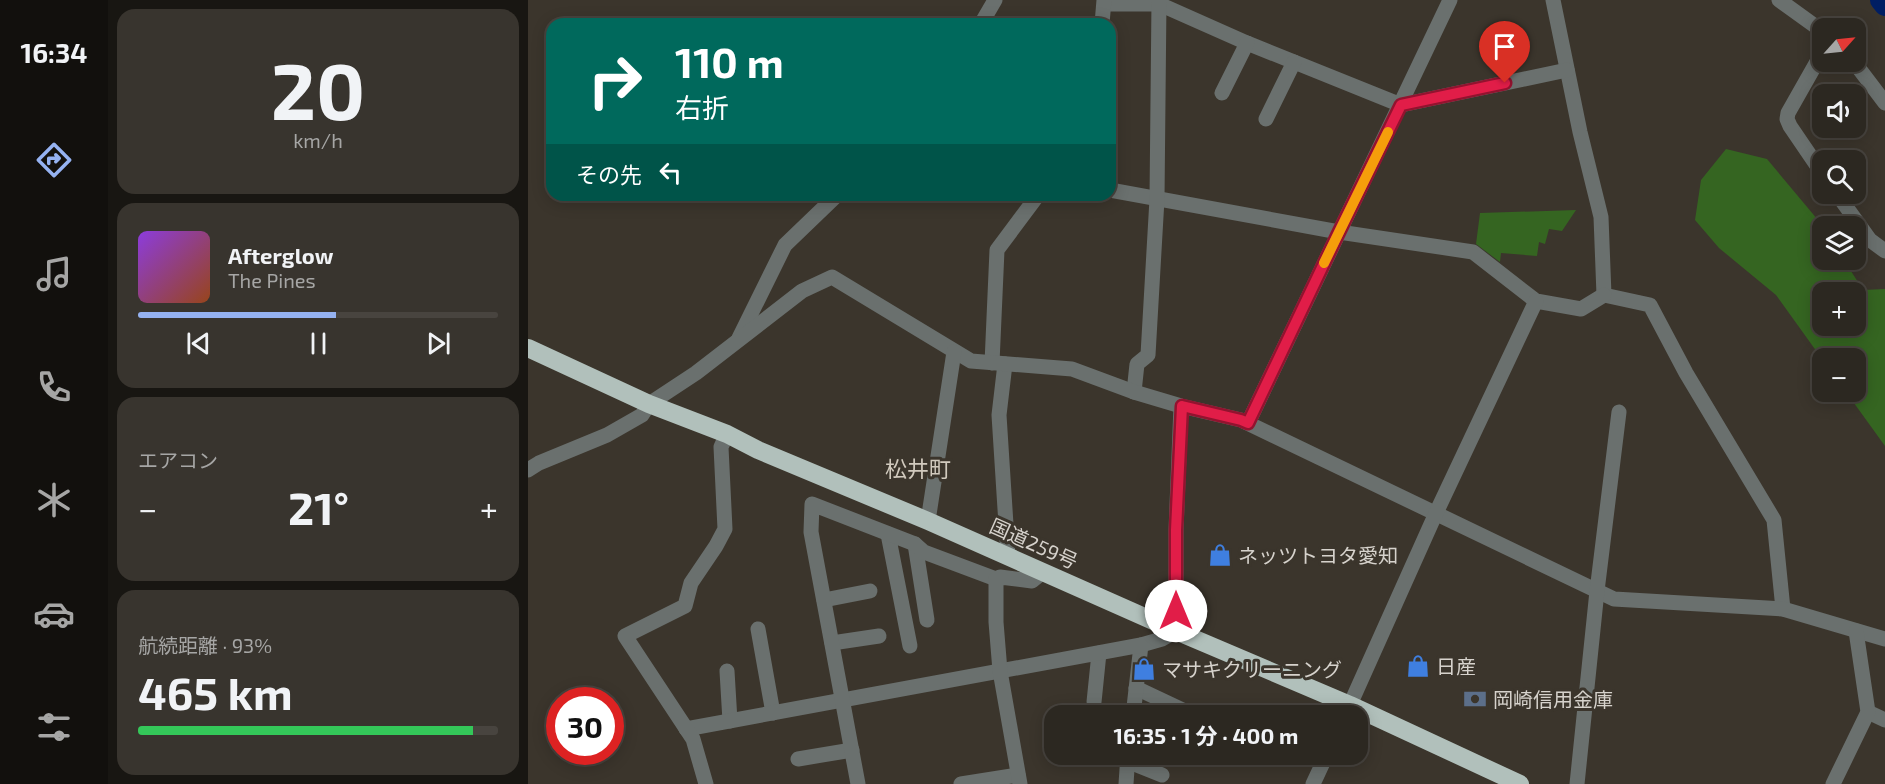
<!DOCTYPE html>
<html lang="ja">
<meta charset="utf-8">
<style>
:root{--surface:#2c2821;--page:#38342e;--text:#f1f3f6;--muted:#a6a6a5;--line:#48443f;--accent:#95b2f1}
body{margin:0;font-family:"Exo 2","Noto Sans JP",sans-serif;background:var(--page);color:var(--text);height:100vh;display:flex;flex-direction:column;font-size:22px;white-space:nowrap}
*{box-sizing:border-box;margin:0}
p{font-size:20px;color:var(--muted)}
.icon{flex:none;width:33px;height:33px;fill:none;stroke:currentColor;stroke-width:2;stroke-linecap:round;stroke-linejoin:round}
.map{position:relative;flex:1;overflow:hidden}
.drawer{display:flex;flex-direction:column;gap:9px;padding:9px;background:#181612;width:420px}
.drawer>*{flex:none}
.hud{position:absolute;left:18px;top:18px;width:570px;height:183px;border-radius:18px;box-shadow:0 3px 15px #0003,0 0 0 2px var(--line);background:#00695c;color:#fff;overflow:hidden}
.needle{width:39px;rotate:63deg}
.buttons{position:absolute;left:1284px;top:18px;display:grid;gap:12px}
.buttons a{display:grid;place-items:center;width:54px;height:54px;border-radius:12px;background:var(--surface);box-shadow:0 3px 15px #0003,0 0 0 2px var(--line);font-size:30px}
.speed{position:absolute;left:18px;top:687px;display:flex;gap:12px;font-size:30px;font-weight:700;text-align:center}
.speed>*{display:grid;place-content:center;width:78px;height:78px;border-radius:50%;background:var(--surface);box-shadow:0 3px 15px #0003,0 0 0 2px var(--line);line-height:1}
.speed .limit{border:9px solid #d22;background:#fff;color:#111}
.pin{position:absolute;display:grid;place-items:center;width:51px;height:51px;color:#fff;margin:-62px -26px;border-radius:50% 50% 50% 0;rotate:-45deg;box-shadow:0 0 6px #0007}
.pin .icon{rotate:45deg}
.me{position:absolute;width:66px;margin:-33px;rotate:0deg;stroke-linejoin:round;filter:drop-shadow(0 0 4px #0008)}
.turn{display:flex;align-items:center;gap:21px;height:126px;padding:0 30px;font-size:27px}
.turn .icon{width:78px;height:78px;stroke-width:2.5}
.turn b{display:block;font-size:42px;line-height:51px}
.then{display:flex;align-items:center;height:57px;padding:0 30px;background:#0003;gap:12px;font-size:22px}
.big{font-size:45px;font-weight:700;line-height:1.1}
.drawer .card{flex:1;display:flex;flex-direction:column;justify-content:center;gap:9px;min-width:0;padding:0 21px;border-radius:18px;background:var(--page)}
.drawer .dial{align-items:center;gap:0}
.dial b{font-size:78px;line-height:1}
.song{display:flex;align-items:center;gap:18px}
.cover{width:72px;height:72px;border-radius:9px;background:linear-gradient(135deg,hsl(270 70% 55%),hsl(20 70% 35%))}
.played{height:6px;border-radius:3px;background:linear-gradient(90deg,var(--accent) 55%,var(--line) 55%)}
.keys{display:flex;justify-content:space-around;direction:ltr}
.heat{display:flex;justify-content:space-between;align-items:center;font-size:33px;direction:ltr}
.charge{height:9px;border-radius:4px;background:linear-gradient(90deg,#34c759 93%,var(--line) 0)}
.trip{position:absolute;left:516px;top:705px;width:324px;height:60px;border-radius:18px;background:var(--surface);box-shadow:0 3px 15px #0003,0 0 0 2px var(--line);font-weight:700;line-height:60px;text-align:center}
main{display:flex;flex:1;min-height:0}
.tab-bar{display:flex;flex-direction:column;width:108px;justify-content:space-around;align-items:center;background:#12100d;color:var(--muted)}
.tab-bar .icon{width:42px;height:42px}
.tab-bar .selected{color:var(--accent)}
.tab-bar b{font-size:27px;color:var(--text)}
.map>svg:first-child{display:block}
.green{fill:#356521;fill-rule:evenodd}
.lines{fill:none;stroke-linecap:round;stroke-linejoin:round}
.river{stroke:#001e63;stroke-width:22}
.minor{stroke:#6a706e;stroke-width:15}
.highway{stroke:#b1c0bb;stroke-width:18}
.route-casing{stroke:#92132f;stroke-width:15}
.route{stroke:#e11d48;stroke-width:10}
.slow{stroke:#f59e0b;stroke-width:10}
.labels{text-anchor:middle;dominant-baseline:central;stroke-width:6;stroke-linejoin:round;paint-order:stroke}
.street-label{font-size:20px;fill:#d6d2cc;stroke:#3b352c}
.poi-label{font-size:20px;fill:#d6d2cc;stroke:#3b352c;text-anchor:start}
.quarter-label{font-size:22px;fill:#d1cabe;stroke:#3b352c}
</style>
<main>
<nav class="tab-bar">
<b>16:34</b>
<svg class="icon selected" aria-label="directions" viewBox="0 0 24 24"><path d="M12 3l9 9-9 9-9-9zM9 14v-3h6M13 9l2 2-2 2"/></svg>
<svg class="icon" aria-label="music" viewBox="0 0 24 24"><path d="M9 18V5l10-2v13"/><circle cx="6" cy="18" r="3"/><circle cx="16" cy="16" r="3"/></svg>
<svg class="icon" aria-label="phone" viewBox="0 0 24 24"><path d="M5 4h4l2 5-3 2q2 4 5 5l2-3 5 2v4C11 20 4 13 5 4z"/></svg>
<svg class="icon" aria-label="climate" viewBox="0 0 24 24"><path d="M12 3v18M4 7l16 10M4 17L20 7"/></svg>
<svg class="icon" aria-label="car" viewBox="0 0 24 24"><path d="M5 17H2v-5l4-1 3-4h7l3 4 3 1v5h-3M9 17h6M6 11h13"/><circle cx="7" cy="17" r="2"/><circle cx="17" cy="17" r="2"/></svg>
<svg class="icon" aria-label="filters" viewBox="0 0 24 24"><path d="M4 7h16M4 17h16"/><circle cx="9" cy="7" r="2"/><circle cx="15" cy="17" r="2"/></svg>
</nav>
<section class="drawer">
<div class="card dial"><b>20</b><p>km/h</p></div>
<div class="card">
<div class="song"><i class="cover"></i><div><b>Afterglow</b><p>The Pines</p></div></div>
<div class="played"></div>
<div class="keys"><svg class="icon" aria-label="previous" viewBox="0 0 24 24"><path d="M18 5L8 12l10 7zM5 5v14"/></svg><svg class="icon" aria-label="pause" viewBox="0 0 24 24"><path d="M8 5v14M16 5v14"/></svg><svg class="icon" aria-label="next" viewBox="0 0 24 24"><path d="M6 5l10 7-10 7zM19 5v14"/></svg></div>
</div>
<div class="card"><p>エアコン</p>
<div class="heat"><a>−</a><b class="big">21°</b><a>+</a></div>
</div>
<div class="card"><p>航続距離 · 93%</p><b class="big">465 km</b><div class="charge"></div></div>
</section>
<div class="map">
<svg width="1357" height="784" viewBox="0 0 1357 784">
<rect width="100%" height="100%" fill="#3b352c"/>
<g class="green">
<path d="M1198,149L1239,159L1295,226L1294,260H1316L1335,290L1357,289V446L1318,392H1328V358L1294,359L1248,295L1191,248L1167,220L1173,180ZM1294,292H1328V326H1294Z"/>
<path d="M1048,210L1034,231L1021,229L1017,244L1011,242L1009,256L973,253L972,262L948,244L952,213Z"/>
</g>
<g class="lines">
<path class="river" d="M1353,0L1357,5"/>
<g class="minor">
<path d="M1025,0L1052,132L1073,217L1076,295L1122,305L1158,373L1246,520L1255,609"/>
<path d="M1251,0L1294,31"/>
<path d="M577,4H631L719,43L873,105L1039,70"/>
<path d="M453,24L467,0"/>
<path d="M574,24L576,0"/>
<path d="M1294,53L1260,113L1259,119L1262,126L1294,173"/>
<path d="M1326,62L1357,103"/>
<path d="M694,93L719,43"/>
<path d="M738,119L766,62"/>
<path d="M582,190L811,232L945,252L1008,301L1053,309L1076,295"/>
<path d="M1309,194L1342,240L1357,251"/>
<path d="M211,338L257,245L309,195"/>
<path d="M464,363L469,250L510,195"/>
<path d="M477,364L471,415L480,556"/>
<path d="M606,392L609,364L620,355L629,199L631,0"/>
<path d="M720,423L922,0"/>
<path d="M0,470L11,463L79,435L114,415L121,404L168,373L274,291L304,277L443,361L544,369L606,392L653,406L713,420L1086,599L1255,609L1357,639"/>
<path d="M400,521L426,352"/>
<path d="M360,534L382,646"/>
<path d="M387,544L399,620"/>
<path d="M296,600L342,591"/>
<path d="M230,629L245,713"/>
<path d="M304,643L351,636"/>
<path d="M199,671L202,721"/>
<path d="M608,688L661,713"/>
<path d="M566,702L571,653"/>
<path d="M1340,712L1357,720"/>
<path d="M605,716L613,645"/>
<path d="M817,716L908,513L1008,301"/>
<path d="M158,729L613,645L634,639L648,631V530L653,406"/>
<path d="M270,759L324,750"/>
<path d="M599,761L634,775"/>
<path d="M178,784L165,739L97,636L157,606L163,583L188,546L197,529L193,447L199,434"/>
<path d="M330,784L283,532L284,504L387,544L396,552L468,579"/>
<path d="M433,784L490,775"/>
<path d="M492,784L472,671L468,622V579L472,577L504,581L515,572"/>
<path d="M598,784L600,754"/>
<path d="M785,784L799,754"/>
<path d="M1049,784L1069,591L1091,412"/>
<path d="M1305,784L1340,712L1328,631"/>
</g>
<path class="highway" d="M0,348L121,404L199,434L230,450L400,521L648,631L822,705L992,784"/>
</g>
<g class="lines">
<g class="route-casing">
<path id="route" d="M648,611V530L654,406L713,420L720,423L811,232L873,105L977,83"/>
</g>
<use href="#route" class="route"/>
<path class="slow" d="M796,263L860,132"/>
</g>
<defs>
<g id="shop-bare" transform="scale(1.8)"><path d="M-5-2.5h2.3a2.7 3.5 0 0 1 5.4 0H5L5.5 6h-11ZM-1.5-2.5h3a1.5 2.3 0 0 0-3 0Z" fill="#3f7fe0" stroke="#3b352c" stroke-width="2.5" paint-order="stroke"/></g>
<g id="bank-bare" transform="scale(1.8)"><path d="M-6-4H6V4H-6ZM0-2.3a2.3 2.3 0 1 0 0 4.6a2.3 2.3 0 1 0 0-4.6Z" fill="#5c6f8a" stroke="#3b352c" stroke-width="2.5" paint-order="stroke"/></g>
</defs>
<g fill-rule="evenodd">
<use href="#shop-bare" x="692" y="555"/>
<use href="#shop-bare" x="890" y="666"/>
<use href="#shop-bare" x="616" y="669"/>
<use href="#bank-bare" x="947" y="699"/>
</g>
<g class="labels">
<g class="street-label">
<text transform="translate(506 543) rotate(24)">国道259号</text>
</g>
<g class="poi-label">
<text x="710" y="555">ネッツトヨタ愛知</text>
<text x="908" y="666">日産</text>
<text x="634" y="669">マサキクリーニング</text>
<text x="965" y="699">岡崎信用金庫</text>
</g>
<g class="quarter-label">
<text x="390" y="468">松井町</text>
</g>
</g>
</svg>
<div class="buttons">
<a><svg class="needle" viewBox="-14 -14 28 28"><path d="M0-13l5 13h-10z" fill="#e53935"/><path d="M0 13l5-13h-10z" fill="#a6a6a5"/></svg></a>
<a><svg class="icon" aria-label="sound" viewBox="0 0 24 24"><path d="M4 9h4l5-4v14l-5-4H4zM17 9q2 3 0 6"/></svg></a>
<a><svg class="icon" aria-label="search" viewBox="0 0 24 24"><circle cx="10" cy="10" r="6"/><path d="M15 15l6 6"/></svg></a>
<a><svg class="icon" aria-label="layers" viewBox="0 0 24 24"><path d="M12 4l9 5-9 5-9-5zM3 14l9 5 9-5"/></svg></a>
<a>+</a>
<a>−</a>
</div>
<div class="speed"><div class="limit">30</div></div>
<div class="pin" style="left:977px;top:83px;background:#d93025"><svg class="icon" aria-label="arrive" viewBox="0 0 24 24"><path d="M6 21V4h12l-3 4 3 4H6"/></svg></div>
<svg class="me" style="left:648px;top:611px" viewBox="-20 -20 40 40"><circle r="19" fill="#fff"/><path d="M0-13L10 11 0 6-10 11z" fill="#e11d48"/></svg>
<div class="trip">16:35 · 1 分 · 400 m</div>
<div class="hud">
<div class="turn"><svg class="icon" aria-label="right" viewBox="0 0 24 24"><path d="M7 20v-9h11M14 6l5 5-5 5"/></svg><div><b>110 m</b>右折</div></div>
<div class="then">その先<svg class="icon" aria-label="left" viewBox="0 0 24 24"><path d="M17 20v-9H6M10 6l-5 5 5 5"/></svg></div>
</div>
</div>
</main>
